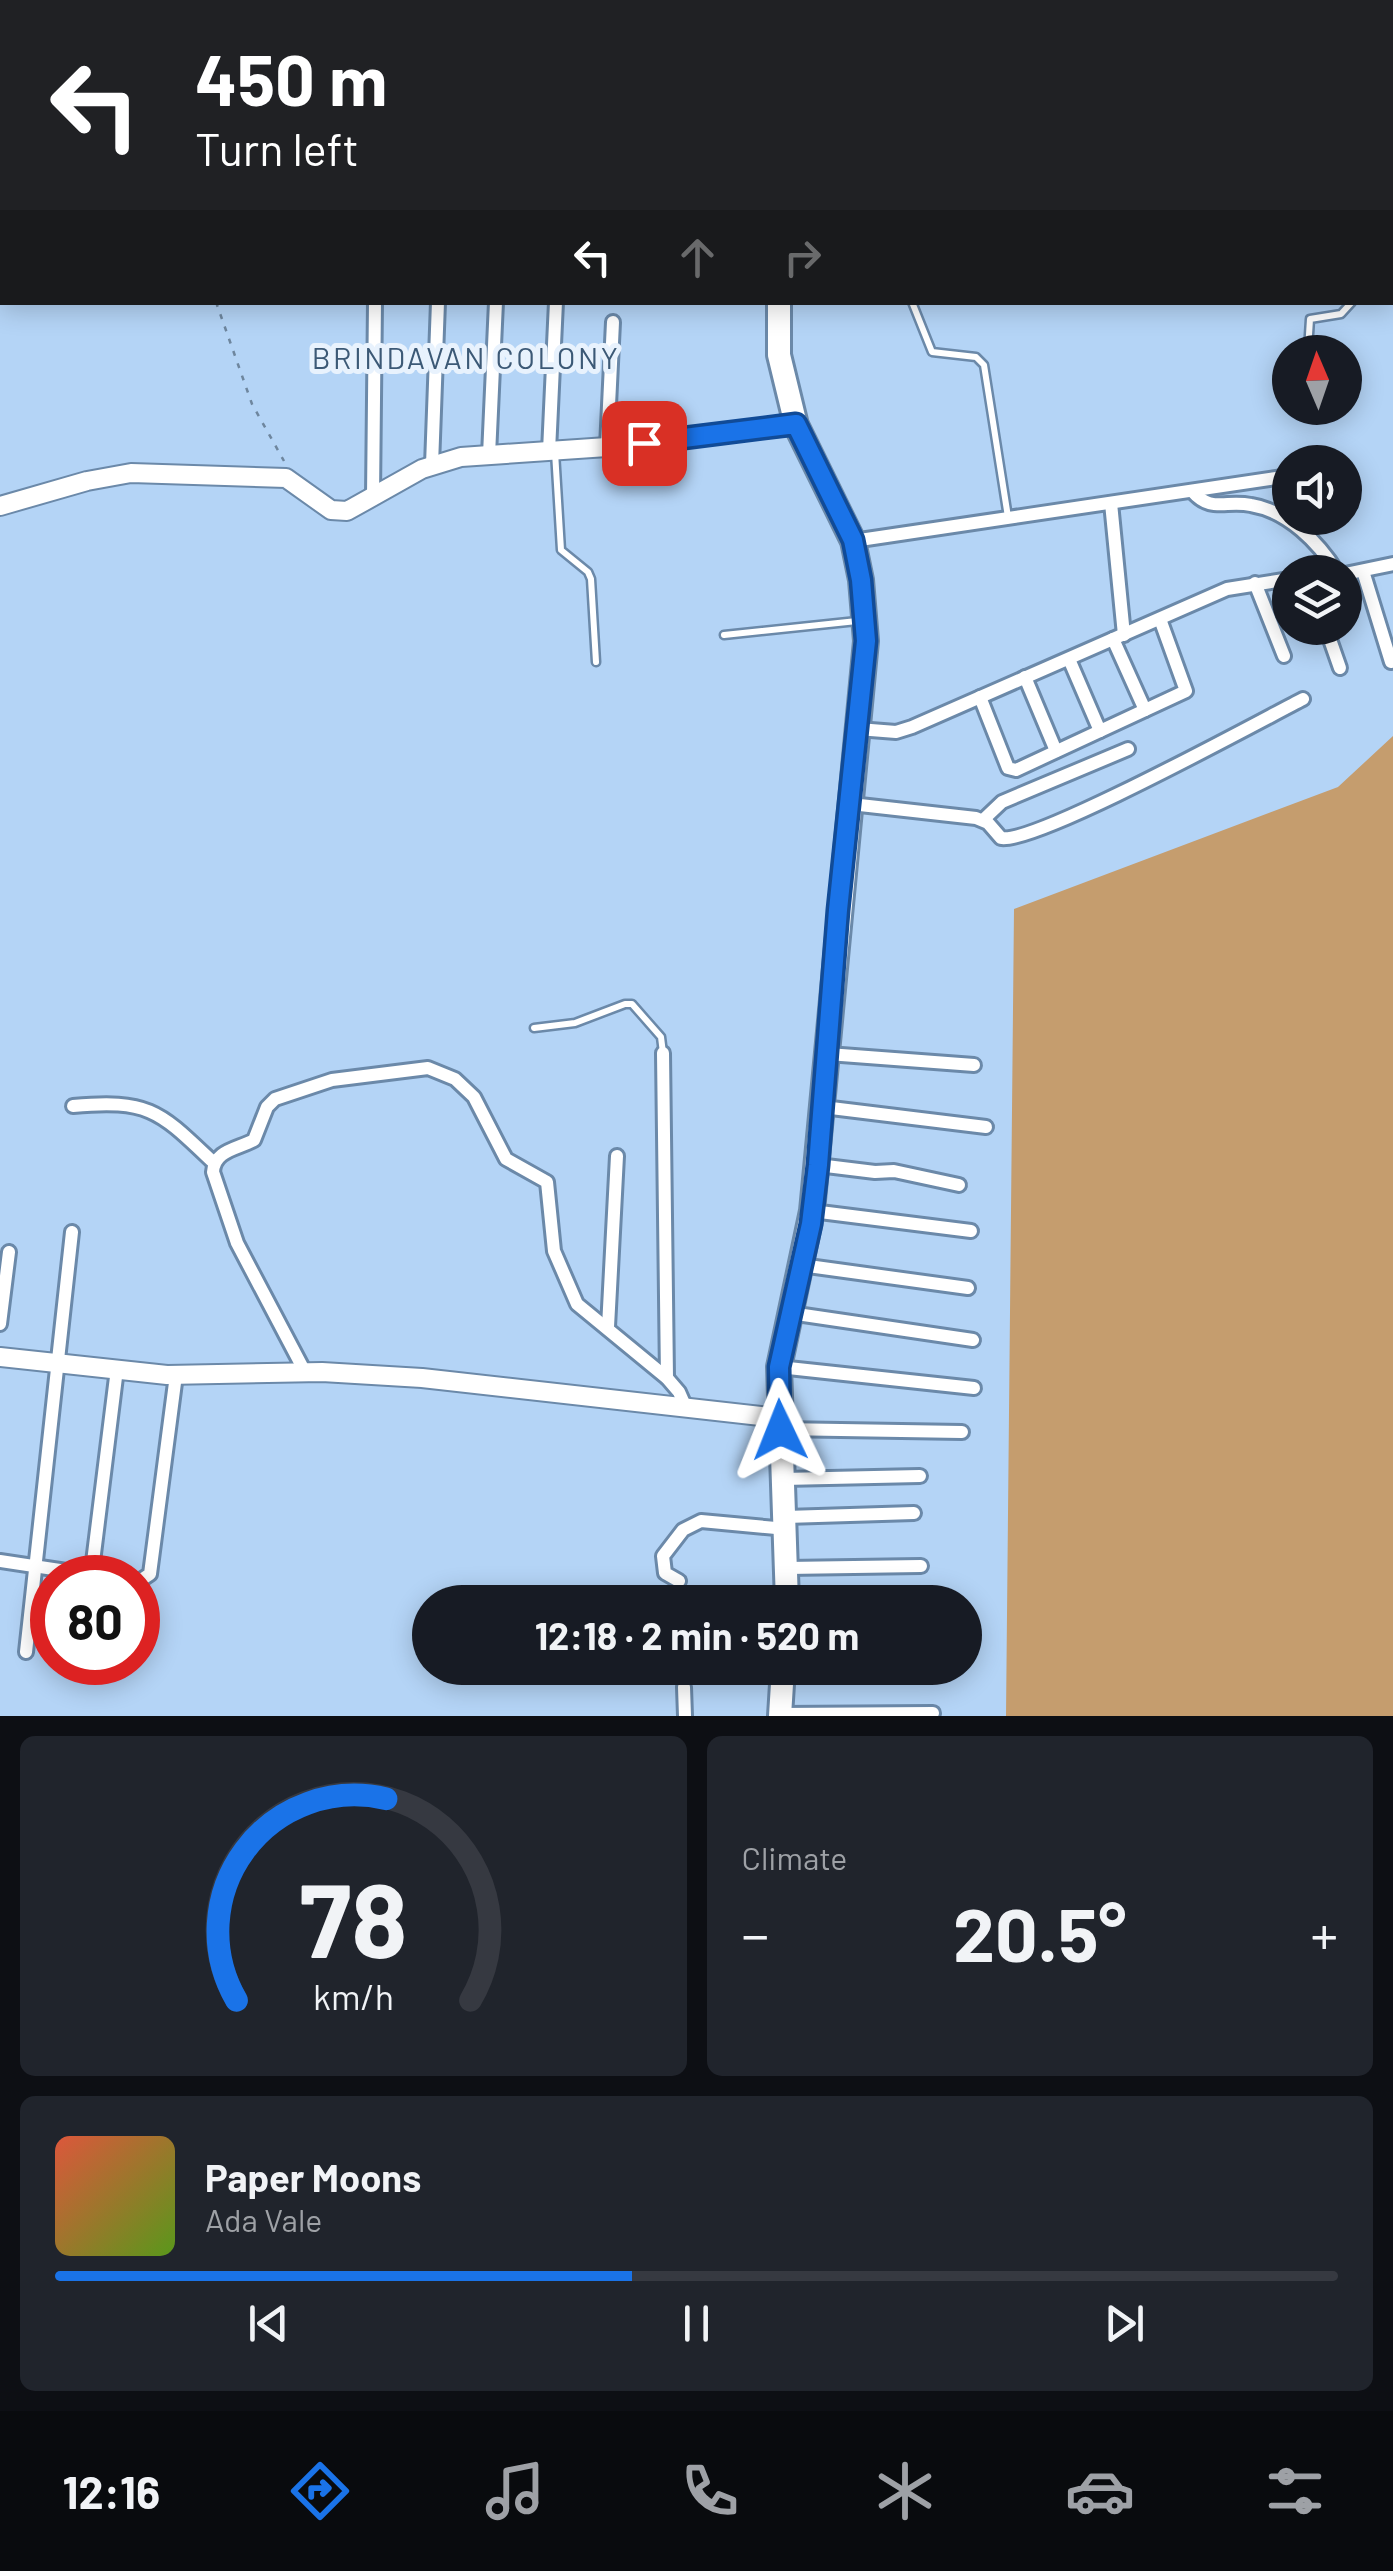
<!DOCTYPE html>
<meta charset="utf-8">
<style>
:root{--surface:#171b24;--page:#20242c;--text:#f1f3f6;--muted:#9ea1a6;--line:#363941;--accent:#1a73e8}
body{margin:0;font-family:Barlow,sans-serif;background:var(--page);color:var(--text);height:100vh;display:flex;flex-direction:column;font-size:38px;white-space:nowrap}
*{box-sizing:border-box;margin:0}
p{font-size:32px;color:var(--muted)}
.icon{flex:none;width:55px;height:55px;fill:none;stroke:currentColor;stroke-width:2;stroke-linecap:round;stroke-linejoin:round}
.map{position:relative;height:1716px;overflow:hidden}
.sheet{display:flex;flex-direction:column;gap:20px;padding:20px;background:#0d0f14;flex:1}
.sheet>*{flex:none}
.hud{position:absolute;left:0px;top:0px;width:1395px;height:305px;box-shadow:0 5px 25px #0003;background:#202124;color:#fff;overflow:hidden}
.needle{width:65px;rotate:358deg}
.fabs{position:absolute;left:1272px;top:335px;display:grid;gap:20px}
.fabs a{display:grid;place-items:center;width:90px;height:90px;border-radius:50%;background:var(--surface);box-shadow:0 5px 25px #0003;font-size:50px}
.speed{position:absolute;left:30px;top:1555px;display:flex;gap:20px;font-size:50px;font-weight:700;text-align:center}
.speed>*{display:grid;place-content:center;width:130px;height:130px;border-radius:50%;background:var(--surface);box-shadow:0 5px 25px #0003;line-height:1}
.speed .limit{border:15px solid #d22;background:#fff;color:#111}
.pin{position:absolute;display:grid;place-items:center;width:85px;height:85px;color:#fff;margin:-42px;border-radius:20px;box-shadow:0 5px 15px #0006}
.me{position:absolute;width:110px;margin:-55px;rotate:358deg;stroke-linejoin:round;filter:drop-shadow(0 0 8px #0008)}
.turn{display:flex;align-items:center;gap:35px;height:210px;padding:0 30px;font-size:45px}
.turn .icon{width:130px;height:130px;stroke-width:2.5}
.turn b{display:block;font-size:70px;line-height:85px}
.lanes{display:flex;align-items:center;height:95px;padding:0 30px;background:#0003;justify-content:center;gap:50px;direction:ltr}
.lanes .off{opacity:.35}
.big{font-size:75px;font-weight:700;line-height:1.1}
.sheet .card{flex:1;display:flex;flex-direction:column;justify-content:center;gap:15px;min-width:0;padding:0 35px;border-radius:15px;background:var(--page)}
.sheet .dial{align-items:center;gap:0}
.dial svg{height:260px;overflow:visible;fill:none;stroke:var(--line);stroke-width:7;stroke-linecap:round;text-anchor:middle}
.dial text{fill:var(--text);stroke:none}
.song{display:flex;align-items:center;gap:30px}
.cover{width:120px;height:120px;border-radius:15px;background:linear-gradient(135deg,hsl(10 70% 55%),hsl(90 70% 35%))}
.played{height:10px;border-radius:5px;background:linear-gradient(90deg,var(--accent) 45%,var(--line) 45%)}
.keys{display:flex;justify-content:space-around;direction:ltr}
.heat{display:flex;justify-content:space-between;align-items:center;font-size:55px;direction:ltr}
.sheet .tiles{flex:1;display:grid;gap:20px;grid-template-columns:1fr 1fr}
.card:last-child{grid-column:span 2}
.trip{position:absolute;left:412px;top:1585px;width:570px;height:100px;border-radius:50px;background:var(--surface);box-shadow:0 5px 25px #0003;font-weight:700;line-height:100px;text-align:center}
.dock{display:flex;height:160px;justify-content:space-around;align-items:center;background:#090b0e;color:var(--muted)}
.dock .icon{width:70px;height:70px}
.dock .selected{color:var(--accent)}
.dock b{font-size:45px;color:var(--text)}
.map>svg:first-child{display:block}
.green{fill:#c59d6e}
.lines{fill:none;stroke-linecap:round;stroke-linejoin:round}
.lane-casing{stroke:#6b89a9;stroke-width:11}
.street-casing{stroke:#6b89a9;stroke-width:18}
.secondary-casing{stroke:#6b89a9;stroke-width:22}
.highway-casing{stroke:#6b89a9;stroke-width:28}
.path{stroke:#6e869e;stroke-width:2.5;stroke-dasharray:5 8;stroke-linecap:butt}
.lane{stroke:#fff;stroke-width:6}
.street{stroke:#fff;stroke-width:12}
.secondary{stroke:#fff;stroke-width:18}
.highway{stroke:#fff;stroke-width:22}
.route-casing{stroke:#114b97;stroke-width:25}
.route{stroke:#1a73e8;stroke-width:18}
.labels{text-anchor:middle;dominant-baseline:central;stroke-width:10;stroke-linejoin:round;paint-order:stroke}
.neighbourhood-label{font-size:30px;letter-spacing:2.5px;fill:#3c5976;stroke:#e8f2fd}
</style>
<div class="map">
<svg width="1393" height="1716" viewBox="0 0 1393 1716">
<rect width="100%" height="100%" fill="#b4d4f6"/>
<path class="green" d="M1393,736V1716H1006L1014,909L1338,787Z"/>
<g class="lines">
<g class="lane-casing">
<g id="lane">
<path d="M1392,250H1393"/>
<path d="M912,302L932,352L976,357L984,365L1008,517"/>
<path d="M1308,350L1310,319L1341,314L1352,302"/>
<path d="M555,452L561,550L588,572L591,579L596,662"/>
<path d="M724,635L857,621"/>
<path d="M534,1028L575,1023L625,1004H632L661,1037L663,1053"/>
</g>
</g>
<g class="street-casing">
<g id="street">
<path d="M1392,93H1393"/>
<path d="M607,447L613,322"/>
<path d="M549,451L556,302"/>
<path d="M489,455L496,302"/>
<path d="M432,465L438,302"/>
<path d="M1192,491C1211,513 1225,500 1251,505C1288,511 1319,543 1337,572"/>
<path d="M373,496L375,302"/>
<path d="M1111,503L1124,635"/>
<path d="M853,541L1283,477"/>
<path d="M1363,571L1391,662"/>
<path d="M1345,574L1393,564"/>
<path d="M1255,583L1284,656"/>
<path d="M1326,628L1340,668"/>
<path d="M1113,639L1145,710"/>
<path d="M1069,659L1100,731"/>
<path d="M1025,677L1056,751"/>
<path d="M980,697L1008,768L1016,770L1186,691L1160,619"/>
<path d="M858,729L896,732L912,727L1227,589L1290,579"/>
<path d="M851,804L976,818L988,823L1001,838C1034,845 1258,722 1303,699"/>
<path d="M983,820L1002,802L1128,749"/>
<path d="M663,1053L667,1378"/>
<path d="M828,1054L974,1065"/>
<path d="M73,1106C151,1099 160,1112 214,1163"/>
<path d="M823,1107L986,1127"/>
<path d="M818,1165L875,1172L894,1171L959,1185"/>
<path d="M812,1211L971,1231"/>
<path d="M801,1265L968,1288"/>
<path d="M790,1313L973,1340"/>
<path d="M0,1324L9,1252"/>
<path d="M608,1327L617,1156"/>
<path d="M779,1367L974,1388"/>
<path d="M305,1372L237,1243L213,1172C214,1150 238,1149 254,1140L267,1107L275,1099L332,1080L428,1068L455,1079L474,1097L506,1159L547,1182L554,1251L577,1304L667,1378L679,1392L686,1408"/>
<path d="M780,1429L962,1432"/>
<path d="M783,1479L920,1476"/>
<path d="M786,1517L914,1513"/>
<path d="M0,1561L113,1578"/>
<path d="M787,1568L921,1566"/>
<path d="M91,1578L117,1369"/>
<path d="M679,1581L665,1573L663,1556L683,1530L701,1521L787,1529"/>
<path d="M138,1582L150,1574L176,1375"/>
<path d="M26,1652L72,1232"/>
<path d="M684,1687L685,1716"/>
<path d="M780,1714L933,1713"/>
</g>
</g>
<g class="secondary-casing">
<g id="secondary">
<path d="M0,506L87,481L131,473L286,478L331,510L347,511L422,469L461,457L607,447L796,425"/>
<path d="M0,1357L167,1375L322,1372L422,1378L779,1418"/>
</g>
</g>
<g class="highway-casing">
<g id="highway">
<path d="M949,2L950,0"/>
<path d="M779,302V355L796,425L853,541L861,580L866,641L812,1211L779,1367L787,1602"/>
<path d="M780,1716L783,1668"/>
</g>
</g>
<path class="path" d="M216,302L252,404L284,461"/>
<use href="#lane" class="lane"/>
<use href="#street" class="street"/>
<use href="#secondary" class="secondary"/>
<use href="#highway" class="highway"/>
</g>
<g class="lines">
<g class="route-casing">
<path id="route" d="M644,443L796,424L853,540L861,580L866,641L838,910L818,1165L811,1224L779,1367L780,1430"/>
</g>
<use href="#route" class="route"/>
</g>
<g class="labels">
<g class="neighbourhood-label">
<text x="466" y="357">BRINDAVAN COLONY</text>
</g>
</g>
</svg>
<div class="fabs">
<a><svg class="needle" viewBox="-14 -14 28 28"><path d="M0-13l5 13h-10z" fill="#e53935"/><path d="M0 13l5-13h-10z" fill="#9ea1a6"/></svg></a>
<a><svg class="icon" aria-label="sound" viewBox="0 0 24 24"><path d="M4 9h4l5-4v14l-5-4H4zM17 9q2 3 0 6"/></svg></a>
<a><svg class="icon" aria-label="layers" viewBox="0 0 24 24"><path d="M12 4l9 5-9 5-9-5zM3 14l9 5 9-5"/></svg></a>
</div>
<div class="speed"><div class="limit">80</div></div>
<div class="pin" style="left:644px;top:443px;background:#d93025"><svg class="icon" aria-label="arrive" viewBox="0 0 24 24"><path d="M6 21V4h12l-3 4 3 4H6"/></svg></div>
<svg class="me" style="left:780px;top:1430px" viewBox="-20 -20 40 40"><path d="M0-17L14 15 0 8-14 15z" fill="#1a73e8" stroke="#fff" stroke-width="4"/></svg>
<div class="trip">12:18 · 2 min · 520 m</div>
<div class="hud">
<div class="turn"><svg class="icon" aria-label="left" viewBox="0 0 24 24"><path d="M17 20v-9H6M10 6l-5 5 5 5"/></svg><div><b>450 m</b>Turn left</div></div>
<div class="lanes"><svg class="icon" aria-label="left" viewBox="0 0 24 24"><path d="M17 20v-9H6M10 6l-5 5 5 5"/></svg><svg class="icon off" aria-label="ahead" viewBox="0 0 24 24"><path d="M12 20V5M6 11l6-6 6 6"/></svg><svg class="icon off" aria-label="right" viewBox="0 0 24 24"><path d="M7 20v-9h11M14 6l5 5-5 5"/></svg></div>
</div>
</div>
<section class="sheet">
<div class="tiles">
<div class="card dial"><svg viewBox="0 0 100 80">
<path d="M14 69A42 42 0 1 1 86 69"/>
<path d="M14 69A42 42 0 0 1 60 7" stroke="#1a73e8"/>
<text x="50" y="56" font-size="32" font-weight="700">78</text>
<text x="50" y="72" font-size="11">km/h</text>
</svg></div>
<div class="card"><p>Climate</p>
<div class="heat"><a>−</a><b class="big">20.5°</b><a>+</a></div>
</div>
<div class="card">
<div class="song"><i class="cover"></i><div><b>Paper Moons</b><p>Ada Vale</p></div></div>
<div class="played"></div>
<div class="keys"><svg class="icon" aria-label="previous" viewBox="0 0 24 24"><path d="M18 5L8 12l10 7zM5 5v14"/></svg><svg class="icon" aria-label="pause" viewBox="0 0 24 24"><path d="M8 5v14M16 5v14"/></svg><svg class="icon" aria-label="next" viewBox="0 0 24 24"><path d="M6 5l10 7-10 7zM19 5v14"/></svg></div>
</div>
</div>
</section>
<nav class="dock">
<b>12:16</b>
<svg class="icon selected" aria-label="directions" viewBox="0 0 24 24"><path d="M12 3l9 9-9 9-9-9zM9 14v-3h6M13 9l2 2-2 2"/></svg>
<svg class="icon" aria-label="music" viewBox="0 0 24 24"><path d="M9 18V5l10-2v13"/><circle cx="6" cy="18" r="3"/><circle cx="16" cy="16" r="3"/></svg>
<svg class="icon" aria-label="phone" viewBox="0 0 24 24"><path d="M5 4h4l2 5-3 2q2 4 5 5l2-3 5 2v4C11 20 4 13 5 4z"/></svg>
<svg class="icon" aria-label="climate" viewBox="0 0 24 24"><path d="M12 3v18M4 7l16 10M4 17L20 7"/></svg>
<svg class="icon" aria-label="car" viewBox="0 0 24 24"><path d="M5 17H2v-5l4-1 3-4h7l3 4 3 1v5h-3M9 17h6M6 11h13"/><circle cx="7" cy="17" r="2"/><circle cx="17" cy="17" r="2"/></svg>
<svg class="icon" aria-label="filters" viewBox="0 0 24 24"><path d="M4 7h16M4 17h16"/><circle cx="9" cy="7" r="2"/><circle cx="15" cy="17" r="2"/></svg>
</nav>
